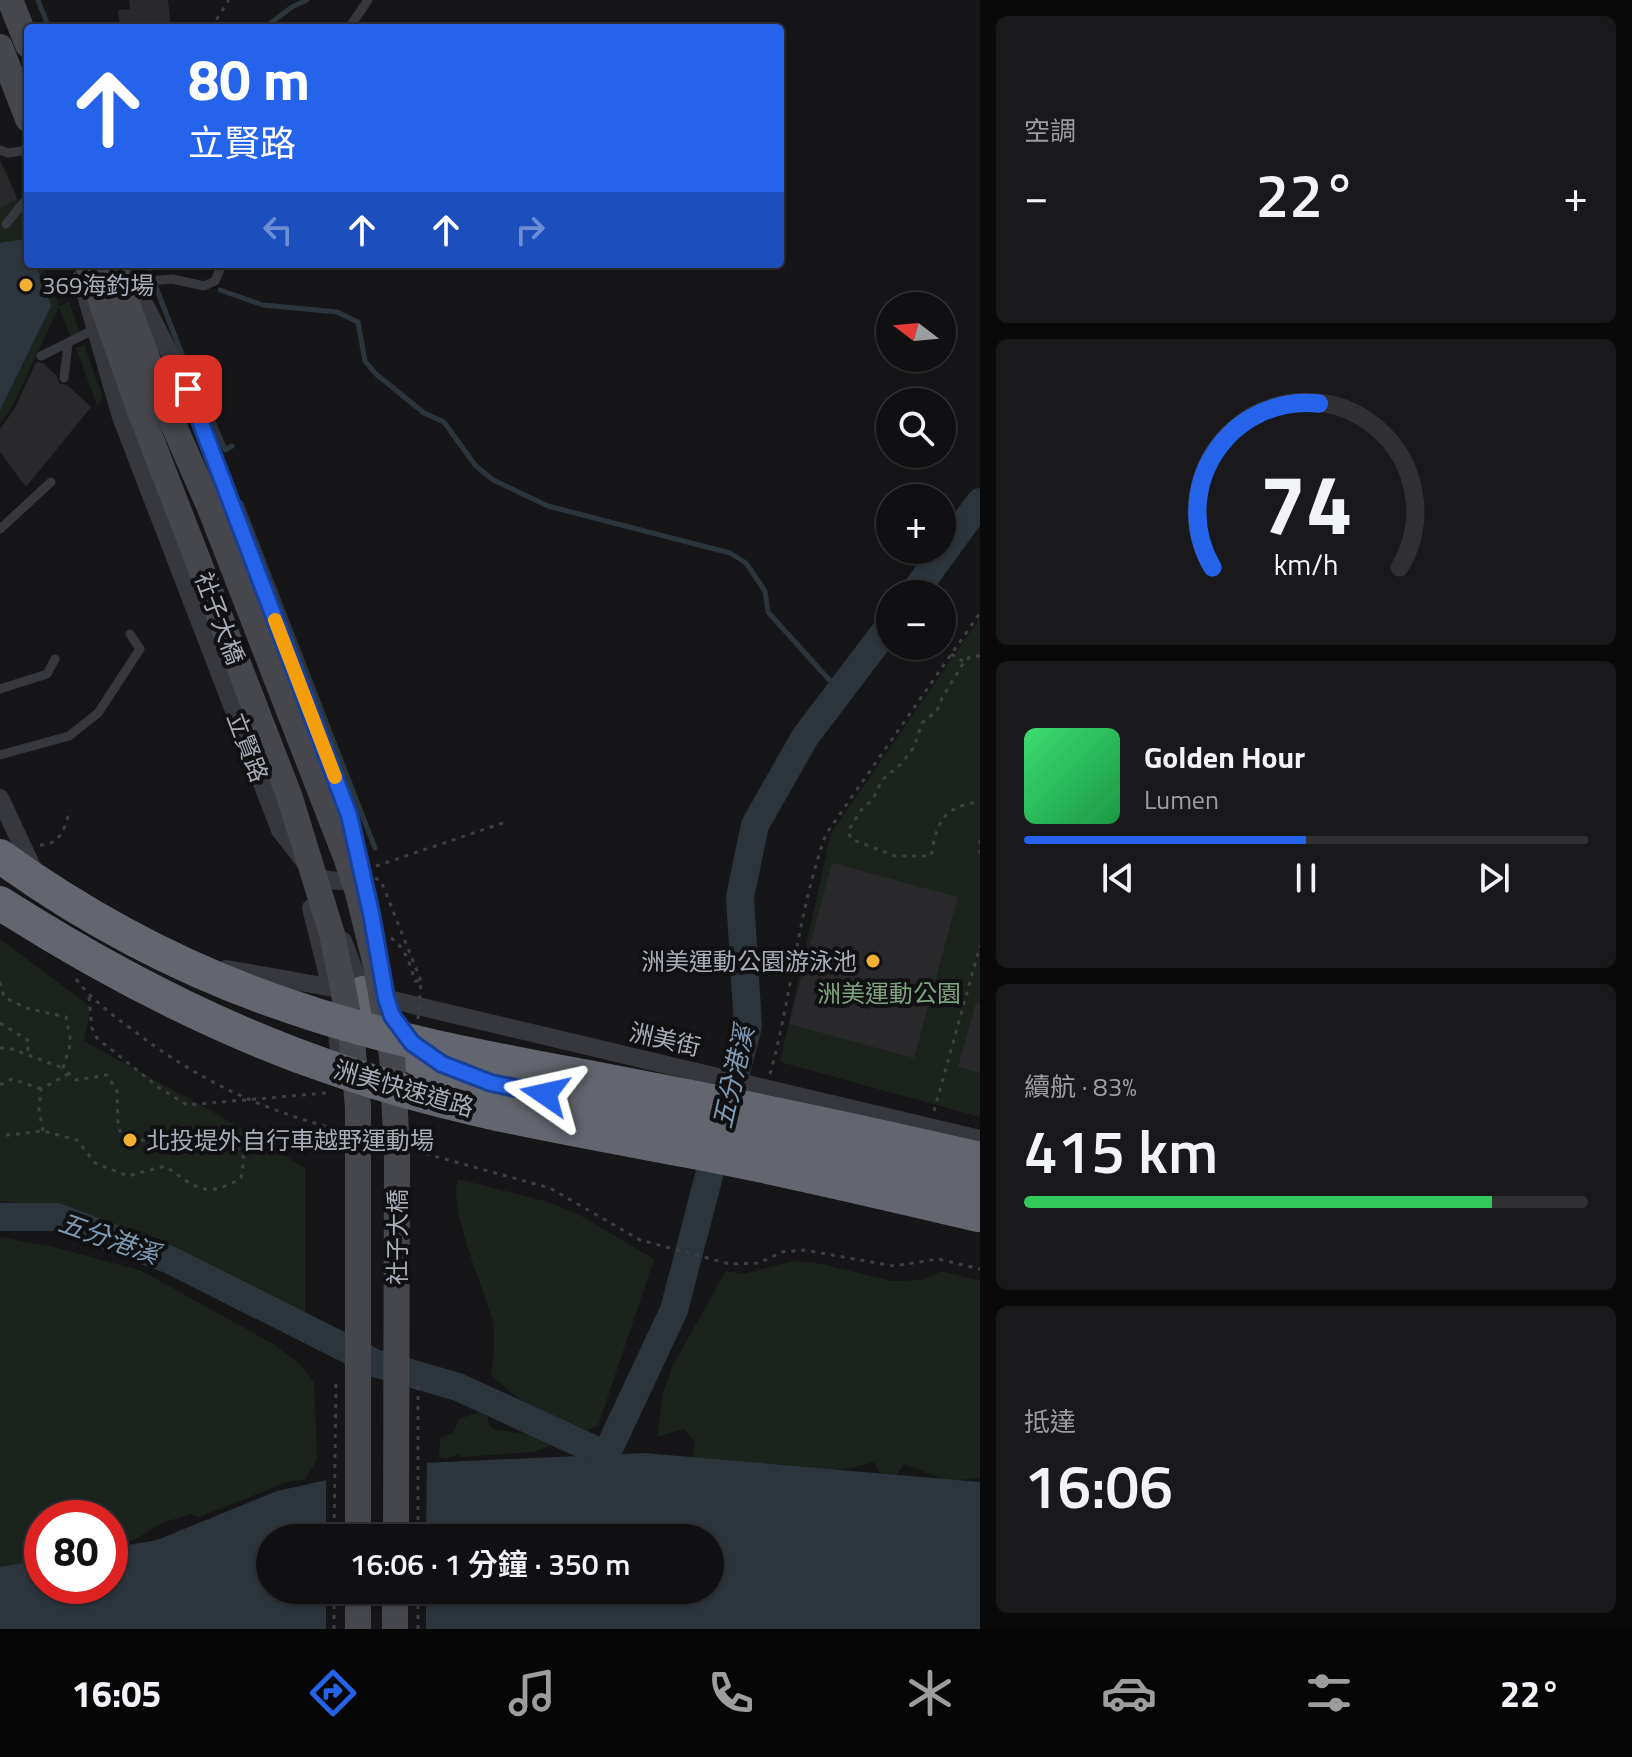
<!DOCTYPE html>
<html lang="zh-TW">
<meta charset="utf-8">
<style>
:root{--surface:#101012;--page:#19191b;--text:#f1f3f6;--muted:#9c9d9f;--line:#303032;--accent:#2563eb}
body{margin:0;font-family:"Titillium Web","Noto Sans TC",sans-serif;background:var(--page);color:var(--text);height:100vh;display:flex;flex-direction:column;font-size:30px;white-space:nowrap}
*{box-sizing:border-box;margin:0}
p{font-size:26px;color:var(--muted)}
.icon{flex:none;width:44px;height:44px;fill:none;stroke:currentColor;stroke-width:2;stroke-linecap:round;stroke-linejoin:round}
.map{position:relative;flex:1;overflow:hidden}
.panel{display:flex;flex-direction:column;gap:16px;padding:16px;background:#09090a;width:652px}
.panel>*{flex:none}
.top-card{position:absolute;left:24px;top:24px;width:760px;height:244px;border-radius:8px;box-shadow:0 2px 6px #0004,0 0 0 2px var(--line);background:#2563eb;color:#fff;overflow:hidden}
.needle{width:52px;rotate:286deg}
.tools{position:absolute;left:876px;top:292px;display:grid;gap:16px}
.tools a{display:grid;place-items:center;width:80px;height:80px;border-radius:50%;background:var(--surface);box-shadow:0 2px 6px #0004,0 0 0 2px var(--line);font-size:40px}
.speed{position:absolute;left:24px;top:1500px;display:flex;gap:16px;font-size:40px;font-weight:700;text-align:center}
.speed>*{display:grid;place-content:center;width:104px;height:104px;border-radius:50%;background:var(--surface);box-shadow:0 2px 6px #0004,0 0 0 2px var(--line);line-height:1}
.speed .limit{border:12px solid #d22;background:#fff;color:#111}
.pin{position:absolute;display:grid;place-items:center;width:68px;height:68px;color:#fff;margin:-34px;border-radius:16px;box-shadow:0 4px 12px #0006}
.me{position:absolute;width:88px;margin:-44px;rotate:281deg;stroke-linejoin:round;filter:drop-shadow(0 0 6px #0008)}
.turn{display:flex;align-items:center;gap:28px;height:168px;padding:0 32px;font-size:36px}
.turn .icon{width:104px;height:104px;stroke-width:2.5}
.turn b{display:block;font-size:56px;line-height:68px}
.lanes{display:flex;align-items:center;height:76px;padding:0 32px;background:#0003;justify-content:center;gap:40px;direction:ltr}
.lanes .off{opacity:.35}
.big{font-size:60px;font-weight:600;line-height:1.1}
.panel .card{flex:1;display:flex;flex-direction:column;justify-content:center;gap:12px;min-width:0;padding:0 28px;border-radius:12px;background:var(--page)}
.panel .dial{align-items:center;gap:0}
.dial svg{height:208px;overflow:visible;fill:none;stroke:var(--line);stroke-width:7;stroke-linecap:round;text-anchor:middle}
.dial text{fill:var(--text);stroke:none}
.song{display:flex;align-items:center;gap:24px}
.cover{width:96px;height:96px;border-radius:12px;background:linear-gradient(135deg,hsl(140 70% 55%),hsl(140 70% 35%))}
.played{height:8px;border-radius:4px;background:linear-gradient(90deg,var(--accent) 50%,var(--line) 50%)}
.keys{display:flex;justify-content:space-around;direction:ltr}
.heat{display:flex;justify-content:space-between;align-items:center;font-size:44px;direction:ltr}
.charge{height:12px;border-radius:6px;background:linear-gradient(90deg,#34c759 83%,var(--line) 0)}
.trip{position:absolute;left:256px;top:1524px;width:468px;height:80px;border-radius:40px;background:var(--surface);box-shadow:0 2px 6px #0004,0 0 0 2px var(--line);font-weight:600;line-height:80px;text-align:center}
.tabs{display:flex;height:128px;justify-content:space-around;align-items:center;background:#060607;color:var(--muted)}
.tabs .icon{width:56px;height:56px}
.tabs .selected{color:var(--accent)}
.tabs b{font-size:36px;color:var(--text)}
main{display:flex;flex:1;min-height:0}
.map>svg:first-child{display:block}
.green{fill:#1c231d}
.water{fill:#2c353c;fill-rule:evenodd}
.pier{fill:#161618}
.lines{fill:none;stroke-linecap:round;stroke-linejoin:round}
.stream{stroke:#2c353c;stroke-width:5}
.river{stroke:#2c353c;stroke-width:28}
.building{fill:#29292c}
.path{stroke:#3d3f44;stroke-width:3;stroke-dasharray:4 6;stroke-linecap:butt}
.lane{stroke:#37383d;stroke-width:9}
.street{stroke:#37383d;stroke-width:18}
.secondary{stroke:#45474d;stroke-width:26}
.highway{stroke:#63666e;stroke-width:34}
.path-bridge{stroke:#3d3f44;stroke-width:3;stroke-dasharray:4 6;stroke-linecap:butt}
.street-bridge{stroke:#37383d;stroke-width:18}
.secondary-bridge{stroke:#45474d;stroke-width:26}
.highway-bridge{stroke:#63666e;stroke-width:34}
.route-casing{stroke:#184099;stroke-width:20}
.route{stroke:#2563eb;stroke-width:14}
.slow{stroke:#f59e0b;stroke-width:14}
.poi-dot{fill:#f2b134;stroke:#111113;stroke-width:3}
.labels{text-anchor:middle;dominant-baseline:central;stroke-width:8;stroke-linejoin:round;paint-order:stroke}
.poi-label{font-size:24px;fill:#a8adb8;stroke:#111113;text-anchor:start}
.street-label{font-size:24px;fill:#a8adb8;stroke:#111113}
.park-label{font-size:24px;fill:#7fa381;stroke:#111113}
.water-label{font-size:26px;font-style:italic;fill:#7f9bb3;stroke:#111113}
</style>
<main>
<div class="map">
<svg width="980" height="1629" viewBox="0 0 980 1629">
<rect width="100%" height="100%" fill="#161618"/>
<g class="green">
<path d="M4,166L28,224V264H43L59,306L69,302L80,333L71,337L59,307L12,407L0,424V168Z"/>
<path d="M84,345L103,397L97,405L76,348Z"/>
<path d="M980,618V1117L780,1062L831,833Z"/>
<path d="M0,939L91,1007L84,1041L213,1112L305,1168V1317L154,1237L36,1205L0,1201Z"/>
<path d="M458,1179L552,1203L583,1217L654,1259L598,1426L586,1431L521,1401L491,1375C494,1358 496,1336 492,1319C483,1287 448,1207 458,1179Z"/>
<path d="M0,1237L50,1246L142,1271L273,1344L301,1365L314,1382L317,1459L305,1480L290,1481L199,1517L191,1514L162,1523L132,1541L110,1540V1518H42V1573L0,1581Z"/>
<path d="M792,1261L817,1263L892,1281L922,1280L942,1271L980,1281V1478L949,1481L904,1464L896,1476L879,1472L874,1462L851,1468L793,1473L692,1459L695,1442L684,1429L657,1437L663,1393L673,1365L726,1271L744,1274Z"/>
<path d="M484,1411L488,1418L489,1426L494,1429L537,1436L550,1446L534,1452L461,1457L458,1454L445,1459L439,1457L440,1438L453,1433L459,1419Z"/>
</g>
<g class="water">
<path d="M24,239L28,242V264H36L51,306L0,410V243Z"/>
<path d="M644,1453L980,1482V1629H0V1567L42,1560V1586H110V1548L157,1540L277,1491L400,1464ZM270,1538H710V1590H270Z"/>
</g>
<g class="pier">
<path d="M427,1459L426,1538H326V1476L400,1460Z"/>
<rect x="326" y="1590" width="100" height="39"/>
</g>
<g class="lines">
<g class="stream">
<path d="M38,0L49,28"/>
<path d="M264,28L292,7L307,0"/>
<path d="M147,264L190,375"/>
<path d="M220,290L263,305L337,312L358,322L365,361L376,374L424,413L444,422L475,465L493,480L548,506L730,553L746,563L765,591L768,612L841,693"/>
<path d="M191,368L225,450L232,446"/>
<path d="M241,503L375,848"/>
</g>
<g class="river">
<path d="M913,594L980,502"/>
<path d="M0,1217H57L170,1260L375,1363L458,1387L606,1455"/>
<path d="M596,1538L606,1455L674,1310L748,1026L740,897L755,825L805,737L890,625"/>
</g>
</g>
<g class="building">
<path d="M129,0H168L171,28H120L118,10L130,9Z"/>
<path d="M0,161L17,199L0,208Z"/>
<path d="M36,362L43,363L57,376L59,383L67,385L91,407L26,487L0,452V429L15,408Z"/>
<path d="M832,863L958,897L914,1058L789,1024Z"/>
<path d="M976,1003H980V1073L958,1067Z"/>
</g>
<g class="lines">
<g class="path">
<path d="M211,28L229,0"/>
<path d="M951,654L964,662"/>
<path d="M980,656H971L964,662L942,698L937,711L922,723L914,747L901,764L882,780L873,799L862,809L848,831L851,839L895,856H931C937,822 943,806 980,802"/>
<path d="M980,840V853"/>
<path d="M40,845C61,845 65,827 70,810"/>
<path d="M376,866L506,822"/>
<path d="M375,878L381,881L421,981"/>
<path d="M391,938C406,948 410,965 415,981H421"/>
<path d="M76,979C91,999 110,1013 130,1028C198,1080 257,1108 339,1130"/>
<path d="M0,982L4,997L26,1008L66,1017L71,1042L63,1068L76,1080L107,1075L117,1091L118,1126L124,1141L228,1137L244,1158L241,1178C205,1200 196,1187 165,1166L128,1176L95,1163L77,1140L43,1131L0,1136"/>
<path d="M0,1023L29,1041L27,1055"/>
<path d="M0,1048H9L63,1068"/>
<path d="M770,1074C792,995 798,911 826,834L980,613"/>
<path d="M0,1085L12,1079L41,1089"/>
<path d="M934,1111L980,946"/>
<path d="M43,1131L39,1110L41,1089L68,1074"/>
<path d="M416,1151L550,1188L640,1240L730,1264L759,1263L782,1252L804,1250L894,1266L938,1259L980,1269"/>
<path d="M334,1629V1590"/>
<path d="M418,1629V1590"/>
</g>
<g class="lane">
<path d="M349,28L368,0"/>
<path d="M0,150L8,153L28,150"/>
<path d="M6,224L28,197"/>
<path d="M135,282L172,279L204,286L215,281L222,264"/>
<path d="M41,356L95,329"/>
<path d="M64,378L68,344"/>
<path d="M0,529L51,482"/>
<path d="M0,689L47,674L55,659"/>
<path d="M0,755L69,736L98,713L140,649L130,634"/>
</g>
<g class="street">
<path d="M124,264L188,389L349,815L360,866"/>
<path d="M81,278L121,417L280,830L304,861"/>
<path d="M0,798L35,873"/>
<path d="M318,879L339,881L360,871"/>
<path d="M343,941L363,993"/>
<path d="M226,969L363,993L980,1139"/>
</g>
<g class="secondary">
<path d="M10,0L28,45"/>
<path d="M0,47L28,119"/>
<path d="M88,264L140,411"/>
<path d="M112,264L163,401"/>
<path d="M358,1629V1590"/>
<path d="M395,1629V1590"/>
</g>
<path class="highway" d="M363,993C388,1054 429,1071 491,1083"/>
<g class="path-bridge">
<path d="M89,997L92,1028L97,1038L158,1087L187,1105L326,1093"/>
<path d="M418,1019L421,981"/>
<path d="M418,1386V1538"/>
<path d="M334,1538L336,1378"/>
</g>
<g class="street-bridge">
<path d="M311,908L328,976"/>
<path d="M335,1017L342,1075"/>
</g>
<g class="secondary-bridge">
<path d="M163,401L210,508L346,857L358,893L376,965L392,1056L397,1152L396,1538"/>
<path d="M140,411L289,795L332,934L341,978L351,1030L358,1107V1538"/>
</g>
<g class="highway-bridge">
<path d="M0,856C90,921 189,973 295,1008C400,1044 510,1062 619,1083C740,1106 860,1131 980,1159"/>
<path d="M0,903C105,970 217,1029 335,1069C451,1110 574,1129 694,1152C789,1170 884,1193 978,1215"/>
<path d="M491,1083L856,1157L980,1187"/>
</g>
</g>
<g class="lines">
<g class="route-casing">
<path id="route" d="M188,389L349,815L371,913L386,998L392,1016L412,1043L442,1064L491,1083L545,1094"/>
</g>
<use href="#route" class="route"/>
<path class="slow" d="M275,620L335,777"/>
</g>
<g class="poi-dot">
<circle cx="26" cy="285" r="8"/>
<circle cx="873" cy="961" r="8"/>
<circle cx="130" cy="1140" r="8"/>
</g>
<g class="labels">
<g class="poi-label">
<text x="42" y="285">369海釣場</text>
<text x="857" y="961" text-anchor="end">洲美運動公園游泳池</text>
<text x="146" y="1140">北投堤外自行車越野運動場</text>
</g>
<g class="street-label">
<text transform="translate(220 618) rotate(69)">社子大橋</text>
<text transform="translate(248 747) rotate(69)">立賢路</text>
<text transform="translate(665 1039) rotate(13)">洲美街</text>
<text transform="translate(404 1088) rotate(16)">洲美快速道路</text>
<text transform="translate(397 1237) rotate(-90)">社子大橋</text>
</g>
<g class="park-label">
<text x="889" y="993">洲美運動公園</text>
</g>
<g class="water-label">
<text transform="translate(733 1077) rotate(-77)">五分港溪</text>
<text transform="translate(109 1238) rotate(19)">五分港溪</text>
</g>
</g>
</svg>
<div class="tools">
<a><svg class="needle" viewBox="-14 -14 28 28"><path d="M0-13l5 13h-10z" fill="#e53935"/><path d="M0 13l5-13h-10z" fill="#9c9d9f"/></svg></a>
<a><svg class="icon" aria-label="search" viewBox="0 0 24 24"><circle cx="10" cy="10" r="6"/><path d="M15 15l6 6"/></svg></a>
<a>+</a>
<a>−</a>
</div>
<div class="speed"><div class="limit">80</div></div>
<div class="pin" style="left:188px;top:389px;background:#d93025"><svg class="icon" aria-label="arrive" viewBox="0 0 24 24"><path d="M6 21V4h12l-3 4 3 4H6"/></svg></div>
<svg class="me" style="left:545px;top:1094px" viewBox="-20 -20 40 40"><path d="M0-17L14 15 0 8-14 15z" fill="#2563eb" stroke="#fff" stroke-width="4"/></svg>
<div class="trip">16:06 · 1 分鐘 · 350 m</div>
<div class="top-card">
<div class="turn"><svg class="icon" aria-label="ahead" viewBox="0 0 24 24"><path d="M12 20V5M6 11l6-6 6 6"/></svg><div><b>80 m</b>立賢路</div></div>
<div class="lanes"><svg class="icon off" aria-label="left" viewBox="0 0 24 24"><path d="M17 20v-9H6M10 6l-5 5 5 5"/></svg><svg class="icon" aria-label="ahead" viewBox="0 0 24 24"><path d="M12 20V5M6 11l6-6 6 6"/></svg><svg class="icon" aria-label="ahead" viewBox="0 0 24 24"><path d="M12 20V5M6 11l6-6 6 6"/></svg><svg class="icon off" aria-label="right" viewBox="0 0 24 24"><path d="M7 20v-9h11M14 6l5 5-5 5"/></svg></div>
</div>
</div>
<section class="panel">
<div class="card"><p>空調</p>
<div class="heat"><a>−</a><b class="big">22°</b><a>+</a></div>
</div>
<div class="card dial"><svg viewBox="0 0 100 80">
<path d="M14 69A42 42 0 1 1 86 69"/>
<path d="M14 69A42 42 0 0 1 55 6" stroke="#2563eb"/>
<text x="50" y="56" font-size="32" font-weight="700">74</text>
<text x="50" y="72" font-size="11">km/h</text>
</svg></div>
<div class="card">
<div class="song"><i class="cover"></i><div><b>Golden Hour</b><p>Lumen</p></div></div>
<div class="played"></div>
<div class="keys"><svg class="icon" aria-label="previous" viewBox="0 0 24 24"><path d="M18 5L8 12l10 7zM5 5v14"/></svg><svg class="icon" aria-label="pause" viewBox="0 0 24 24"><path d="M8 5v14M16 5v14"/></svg><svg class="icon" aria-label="next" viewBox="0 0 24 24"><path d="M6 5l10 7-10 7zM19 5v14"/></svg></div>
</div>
<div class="card"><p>續航 · 83%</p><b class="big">415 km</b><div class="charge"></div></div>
<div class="card"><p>抵達</p><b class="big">16:06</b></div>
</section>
</main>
<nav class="tabs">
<b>16:05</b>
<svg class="icon selected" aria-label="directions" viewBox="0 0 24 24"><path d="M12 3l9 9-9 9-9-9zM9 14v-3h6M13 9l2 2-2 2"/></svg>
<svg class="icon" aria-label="music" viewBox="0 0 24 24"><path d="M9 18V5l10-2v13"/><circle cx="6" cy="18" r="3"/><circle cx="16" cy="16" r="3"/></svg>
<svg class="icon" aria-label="phone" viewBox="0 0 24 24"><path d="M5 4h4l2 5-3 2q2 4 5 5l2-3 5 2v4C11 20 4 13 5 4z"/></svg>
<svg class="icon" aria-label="climate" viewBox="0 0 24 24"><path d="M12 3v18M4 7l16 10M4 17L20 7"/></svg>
<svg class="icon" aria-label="car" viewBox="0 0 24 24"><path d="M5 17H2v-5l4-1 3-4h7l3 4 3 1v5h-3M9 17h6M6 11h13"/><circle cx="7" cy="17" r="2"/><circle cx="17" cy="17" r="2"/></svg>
<svg class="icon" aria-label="filters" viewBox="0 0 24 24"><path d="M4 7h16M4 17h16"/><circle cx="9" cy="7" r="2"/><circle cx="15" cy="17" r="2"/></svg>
<b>22°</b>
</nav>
